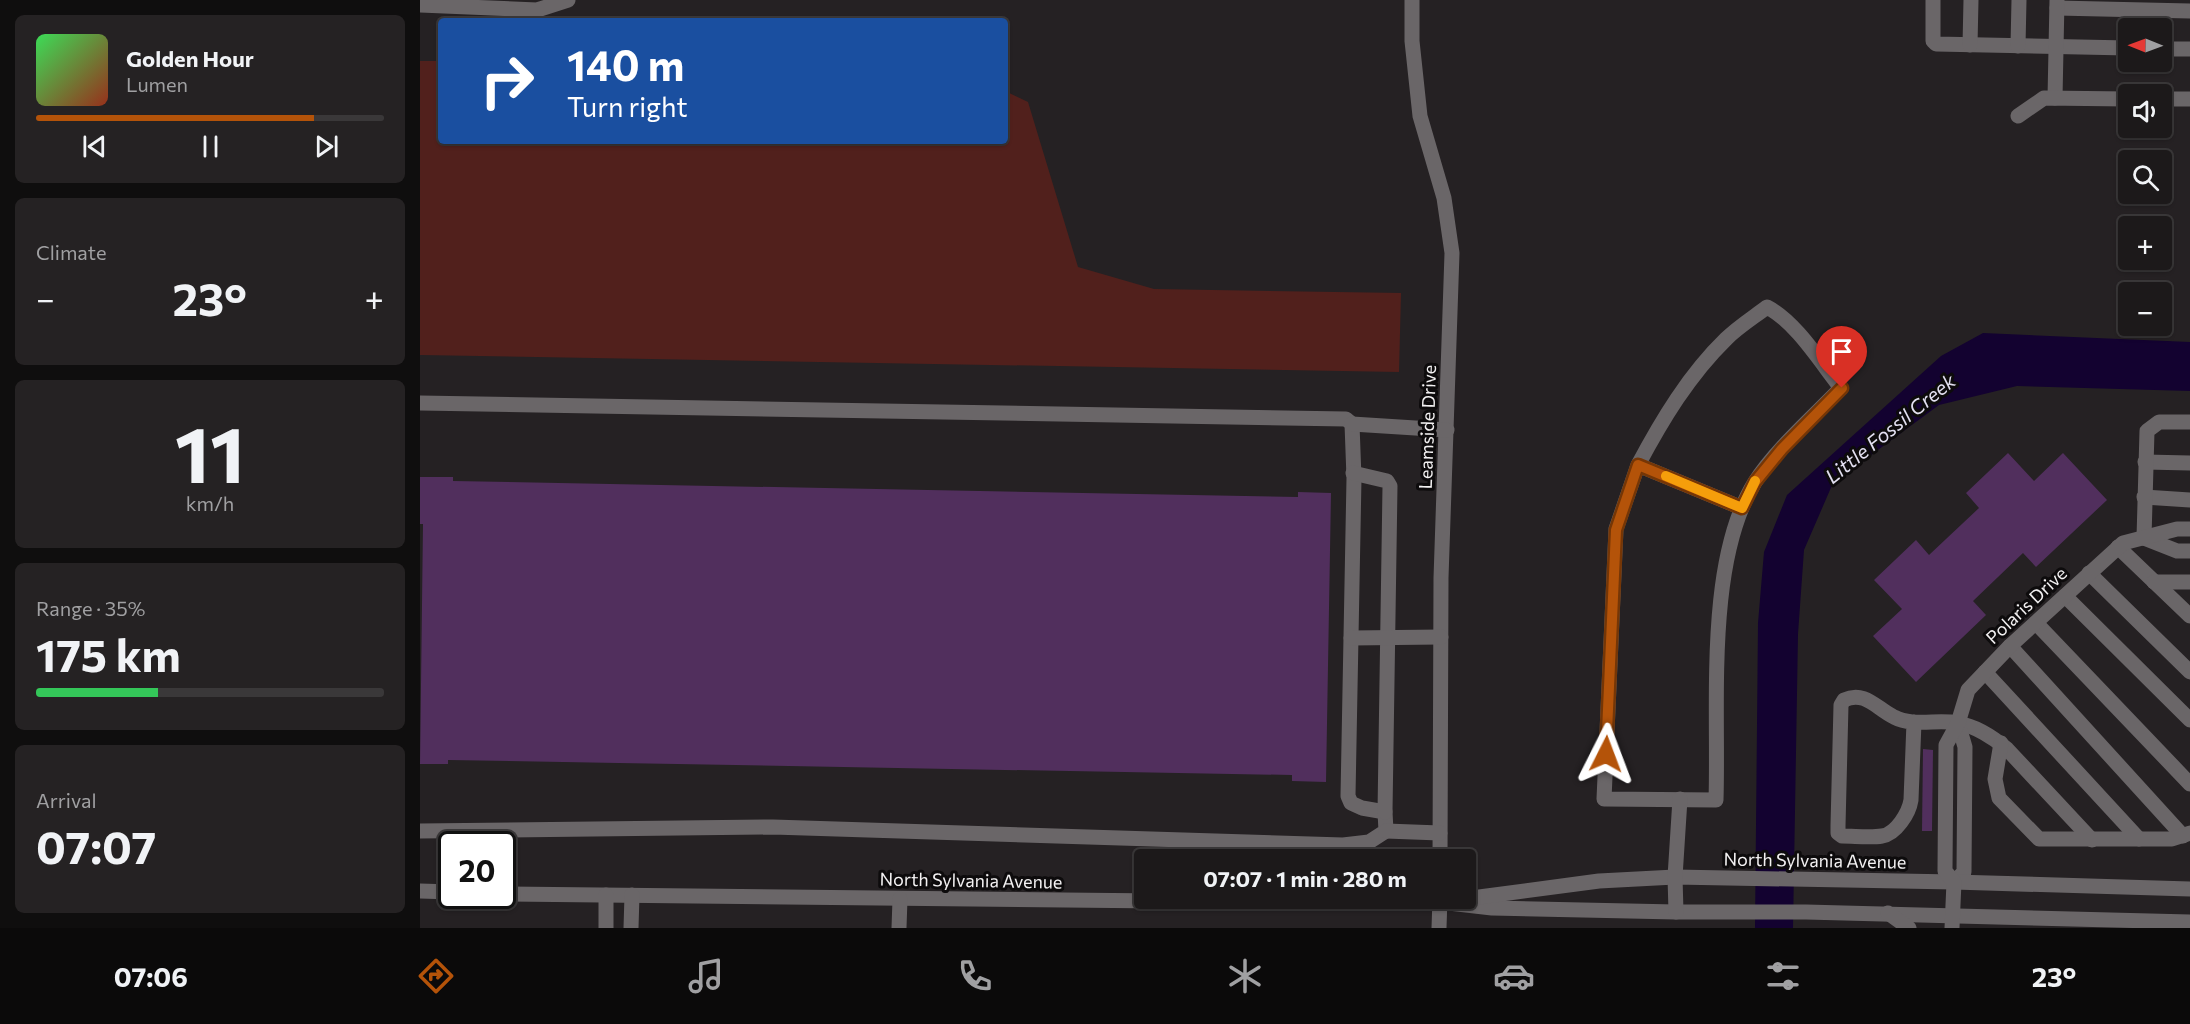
<!DOCTYPE html>
<meta charset="utf-8">
<style>
:root{--surface:#1c191a;--page:#252223;--text:#f1f3f6;--muted:#a0a0a2;--line:#3a3839;--accent:#b45309}
body{margin:0;font-family:Commissioner,sans-serif;background:var(--page);color:var(--text);height:100vh;display:flex;flex-direction:column;font-size:22px;white-space:nowrap}
*{box-sizing:border-box;margin:0}
p{font-size:20px;color:var(--muted)}
.icon{flex:none;width:33px;height:33px;fill:none;stroke:currentColor;stroke-width:2;stroke-linecap:round;stroke-linejoin:round}
.map{position:relative;flex:1;overflow:hidden}
.side{display:flex;flex-direction:column;gap:15px;padding:15px;background:#0f0e0e;width:420px}
.side>*{flex:none}
.hud{position:absolute;left:18px;top:18px;width:570px;height:126px;border-radius:6px;box-shadow:0 2px 4px #0004,0 0 0 2px var(--line);background:#1a4fa0;color:#fff;overflow:hidden}
.needle{width:39px;rotate:271deg}
.buttons{position:absolute;left:1698px;top:18px;display:grid;gap:12px}
.buttons a{display:grid;place-items:center;width:54px;height:54px;border-radius:6px;background:var(--surface);box-shadow:0 2px 4px #0004,0 0 0 2px var(--line);font-size:30px}
.speed{position:absolute;left:18px;top:831px;display:flex;gap:12px;font-size:30px;font-weight:700;text-align:center}
.speed>*{display:grid;place-content:center;width:78px;height:78px;border-radius:50%;background:var(--surface);box-shadow:0 2px 4px #0004,0 0 0 2px var(--line);line-height:1}
.speed .limit{border:3px solid #111;border-radius:9px;background:#fff;color:#111}
.pin{position:absolute;display:grid;place-items:center;width:51px;height:51px;color:#fff;margin:-62px -26px;border-radius:50% 50% 50% 0;rotate:-45deg;box-shadow:0 0 6px #0007}
.pin .icon{rotate:45deg}
.me{position:absolute;width:66px;margin:-33px;rotate:3deg;stroke-linejoin:round;filter:drop-shadow(0 0 4px #0008)}
.turn{display:flex;align-items:center;gap:21px;height:126px;padding:0 30px;font-size:27px}
.turn .icon{width:78px;height:78px;stroke-width:2.5}
.turn b{display:block;font-size:42px;line-height:51px}
.big{font-size:45px;font-weight:700;line-height:1.1}
.side .tile{flex:1;display:flex;flex-direction:column;justify-content:center;gap:9px;min-width:0;padding:0 21px;border-radius:9px;background:var(--page)}
.side .dial{align-items:center;gap:0}
.dial b{font-size:78px;line-height:1}
.song{display:flex;align-items:center;gap:18px}
.cover{width:72px;height:72px;border-radius:9px;background:linear-gradient(135deg,hsl(130 70% 55%),hsl(10 70% 35%))}
.played{height:6px;border-radius:3px;background:linear-gradient(90deg,var(--accent) 80%,var(--line) 80%)}
.keys{display:flex;justify-content:space-around;direction:ltr}
.heat{display:flex;justify-content:space-between;align-items:center;font-size:33px;direction:ltr}
.charge{height:9px;border-radius:4px;background:linear-gradient(90deg,#34c759 35%,var(--line) 0)}
.trip{position:absolute;left:714px;top:849px;width:342px;height:60px;border-radius:6px;background:var(--surface);box-shadow:0 2px 4px #0004,0 0 0 2px var(--line);font-weight:700;line-height:60px;text-align:center}
.menu{display:flex;height:96px;justify-content:space-around;align-items:center;background:#0b0a0a;color:var(--muted)}
.menu .icon{width:42px;height:42px}
.menu .selected{color:var(--accent)}
.menu b{font-size:27px;color:var(--text)}
main{display:flex;flex:1;min-height:0}
.map>svg:first-child{display:block}
.green{fill:#51201c}
.water{fill:#130230}
.building{fill:#512f5d}
.lines{fill:none;stroke-linecap:round;stroke-linejoin:round}
.minor{stroke:#6a6668;stroke-width:15}
.route-casing{stroke:#753606;stroke-width:15}
.route{stroke:#b45309;stroke-width:10}
.slow{stroke:#f59e0b;stroke-width:10}
.labels{text-anchor:middle;dominant-baseline:central;stroke-width:6;stroke-linejoin:round;paint-order:stroke}
.street-label{font-size:18px;fill:#f3f1f2;stroke:#0d0b0c}
.water-label{font-size:20px;font-style:italic;fill:#e3e0f1;stroke:#0d0b0c}
</style>
<main>
<section class="side">
<div class="tile">
<div class="song"><i class="cover"></i><div><b>Golden Hour</b><p>Lumen</p></div></div>
<div class="played"></div>
<div class="keys"><svg class="icon" aria-label="previous" viewBox="0 0 24 24"><path d="M18 5L8 12l10 7zM5 5v14"/></svg><svg class="icon" aria-label="pause" viewBox="0 0 24 24"><path d="M8 5v14M16 5v14"/></svg><svg class="icon" aria-label="next" viewBox="0 0 24 24"><path d="M6 5l10 7-10 7zM19 5v14"/></svg></div>
</div>
<div class="tile"><p>Climate</p>
<div class="heat"><a>−</a><b class="big">23°</b><a>+</a></div>
</div>
<div class="tile dial"><b>11</b><p>km/h</p></div>
<div class="tile"><p>Range · 35%</p><b class="big">175 km</b><div class="charge"></div></div>
<div class="tile"><p>Arrival</p><b class="big">07:07</b></div>
</section>
<div class="map">
<svg width="1770" height="928" viewBox="0 0 1770 928">
<rect width="100%" height="100%" fill="#252123"/>
<path class="green" d="M0,61H21V141H585V91L608,102L658,267L734,289L981,293L979,372L0,355Z"/>
<path class="water" d="M1563,333L1770,342V391L1597,386L1519,405L1413,483L1384,550L1378,634L1373,928H1335L1338,623L1344,552L1367,495L1521,356Z"/>
<g class="building">
<path d="M1588,453L1614,481L1643,453L1687,500L1616,567L1603,553L1553,601L1566,615L1496,682L1453,636L1482,609L1454,580L1496,540L1509,555L1559,508L1546,493Z"/>
<path d="M0,477H33V481L878,497V492L911,493L906,782L872,781V775L28,760V764H0L3,524H0Z"/>
<path d="M1503,749L1513,750L1512,831H1502Z"/>
</g>
<g class="lines">
<g class="minor">
<path d="M992,0V41L1000,116L1024,198L1032,253L1021,578L1020,860"/>
<path d="M1513,0V41L1516,44L1708,48"/>
<path d="M0,5L117,10L148,0"/>
<path d="M1637,8L1770,11"/>
<path d="M1550,45L1551,0"/>
<path d="M1598,46L1599,0"/>
<path d="M1742,49H1770"/>
<path d="M1635,98L1637,0"/>
<path d="M1742,99H1770"/>
<path d="M1598,116L1624,98L1708,99"/>
<path d="M0,403L926,419L932,424L934,478L928,796L931,803L942,808L965,812L966,831L949,842L923,845L353,827L0,831"/>
<path d="M932,424L1027,430"/>
<path d="M1725,462L1770,463"/>
<path d="M1218,465C1242,420 1269,375 1306,339C1318,327 1334,317 1347,307C1376,322 1401,363 1421,388C1395,415 1354,451 1335,482C1285,562 1299,707 1296,800L1184,799L1196,529L1218,465L1322,508"/>
<path d="M933,473L967,481L970,486L965,812"/>
<path d="M1724,497L1770,500"/>
<path d="M1724,538L1727,431L1739,422H1770"/>
<path d="M1724,538L1757,551H1770"/>
<path d="M1698,547L1770,616"/>
<path d="M1669,573L1770,672"/>
<path d="M1734,582H1770"/>
<path d="M1645,596L1770,720"/>
<path d="M1616,623L1770,784"/>
<path d="M931,638L1021,637"/>
<path d="M1590,646L1763,836"/>
<path d="M1565,672L1719,839"/>
<path d="M1494,722L1491,800C1489,813 1476,834 1462,836C1450,838 1435,836 1422,836L1418,833V826L1421,705L1424,700C1445,690 1457,709 1474,717C1493,727 1517,719 1538,723C1555,726 1574,738 1587,749L1672,840"/>
<path d="M1581,743L1575,779L1579,798L1619,839H1752L1770,833"/>
<path d="M966,831L1020,833"/>
<path d="M1534,882L1544,872L1545,747L1538,723"/>
<path d="M0,891L32,892"/>
<path d="M82,894L741,901L1020,902L1072,908L1256,912H1386L1770,922"/>
<path d="M1044,899L1179,881L1255,877L1534,882L1770,889"/>
<path d="M1256,912L1255,877L1260,799"/>
<path d="M1468,913L1489,928"/>
<path d="M186,928V895"/>
<path d="M211,928L212,895"/>
<path d="M479,928L480,899"/>
<path d="M1019,928L1020,898"/>
<path d="M1532,928L1534,882L1525,871L1526,745L1538,723L1548,690L1590,646L1703,543L1757,529H1770"/>
</g>
</g>
<g class="lines">
<g class="route-casing">
<path id="route" d="M1186,754L1196,530L1218,465L1322,508L1335,482L1362,449L1422,388"/>
</g>
<use href="#route" class="route"/>
<path class="slow" d="M1246,476L1322,508L1335,481"/>
</g>
<g class="labels">
<g class="street-label">
<text transform="translate(1007 427) rotate(-88)">Leamside Drive</text>
<text transform="translate(1606 605) rotate(-43)">Polaris Drive</text>
<text transform="translate(1395 860) rotate(1)">North Sylvania Avenue</text>
<text transform="translate(551 880) rotate(1)">North Sylvania Avenue</text>
</g>
<g class="water-label">
<text transform="translate(1470 428) rotate(-39)">Little Fossil Creek</text>
</g>
</g>
</svg>
<div class="buttons">
<a><svg class="needle" viewBox="-14 -14 28 28"><path d="M0-13l5 13h-10z" fill="#e53935"/><path d="M0 13l5-13h-10z" fill="#a0a0a2"/></svg></a>
<a><svg class="icon" aria-label="sound" viewBox="0 0 24 24"><path d="M4 9h4l5-4v14l-5-4H4zM17 9q2 3 0 6"/></svg></a>
<a><svg class="icon" aria-label="search" viewBox="0 0 24 24"><circle cx="10" cy="10" r="6"/><path d="M15 15l6 6"/></svg></a>
<a>+</a>
<a>−</a>
</div>
<div class="speed"><div class="limit">20</div></div>
<div class="pin" style="left:1422px;top:388px;background:#d93025"><svg class="icon" aria-label="arrive" viewBox="0 0 24 24"><path d="M6 21V4h12l-3 4 3 4H6"/></svg></div>
<svg class="me" style="left:1186px;top:754px" viewBox="-20 -20 40 40"><path d="M0-17L14 15 0 8-14 15z" fill="#b45309" stroke="#fff" stroke-width="4"/></svg>
<div class="trip">07:07 · 1 min · 280 m</div>
<div class="hud">
<div class="turn"><svg class="icon" aria-label="right" viewBox="0 0 24 24"><path d="M7 20v-9h11M14 6l5 5-5 5"/></svg><div><b>140 m</b>Turn right</div></div>
</div>
</div>
</main>
<nav class="menu">
<b>07:06</b>
<svg class="icon selected" aria-label="directions" viewBox="0 0 24 24"><path d="M12 3l9 9-9 9-9-9zM9 14v-3h6M13 9l2 2-2 2"/></svg>
<svg class="icon" aria-label="music" viewBox="0 0 24 24"><path d="M9 18V5l10-2v13"/><circle cx="6" cy="18" r="3"/><circle cx="16" cy="16" r="3"/></svg>
<svg class="icon" aria-label="phone" viewBox="0 0 24 24"><path d="M5 4h4l2 5-3 2q2 4 5 5l2-3 5 2v4C11 20 4 13 5 4z"/></svg>
<svg class="icon" aria-label="climate" viewBox="0 0 24 24"><path d="M12 3v18M4 7l16 10M4 17L20 7"/></svg>
<svg class="icon" aria-label="car" viewBox="0 0 24 24"><path d="M5 17H2v-5l4-1 3-4h7l3 4 3 1v5h-3M9 17h6M6 11h13"/><circle cx="7" cy="17" r="2"/><circle cx="17" cy="17" r="2"/></svg>
<svg class="icon" aria-label="filters" viewBox="0 0 24 24"><path d="M4 7h16M4 17h16"/><circle cx="9" cy="7" r="2"/><circle cx="15" cy="17" r="2"/></svg>
<b>23°</b>
</nav>
